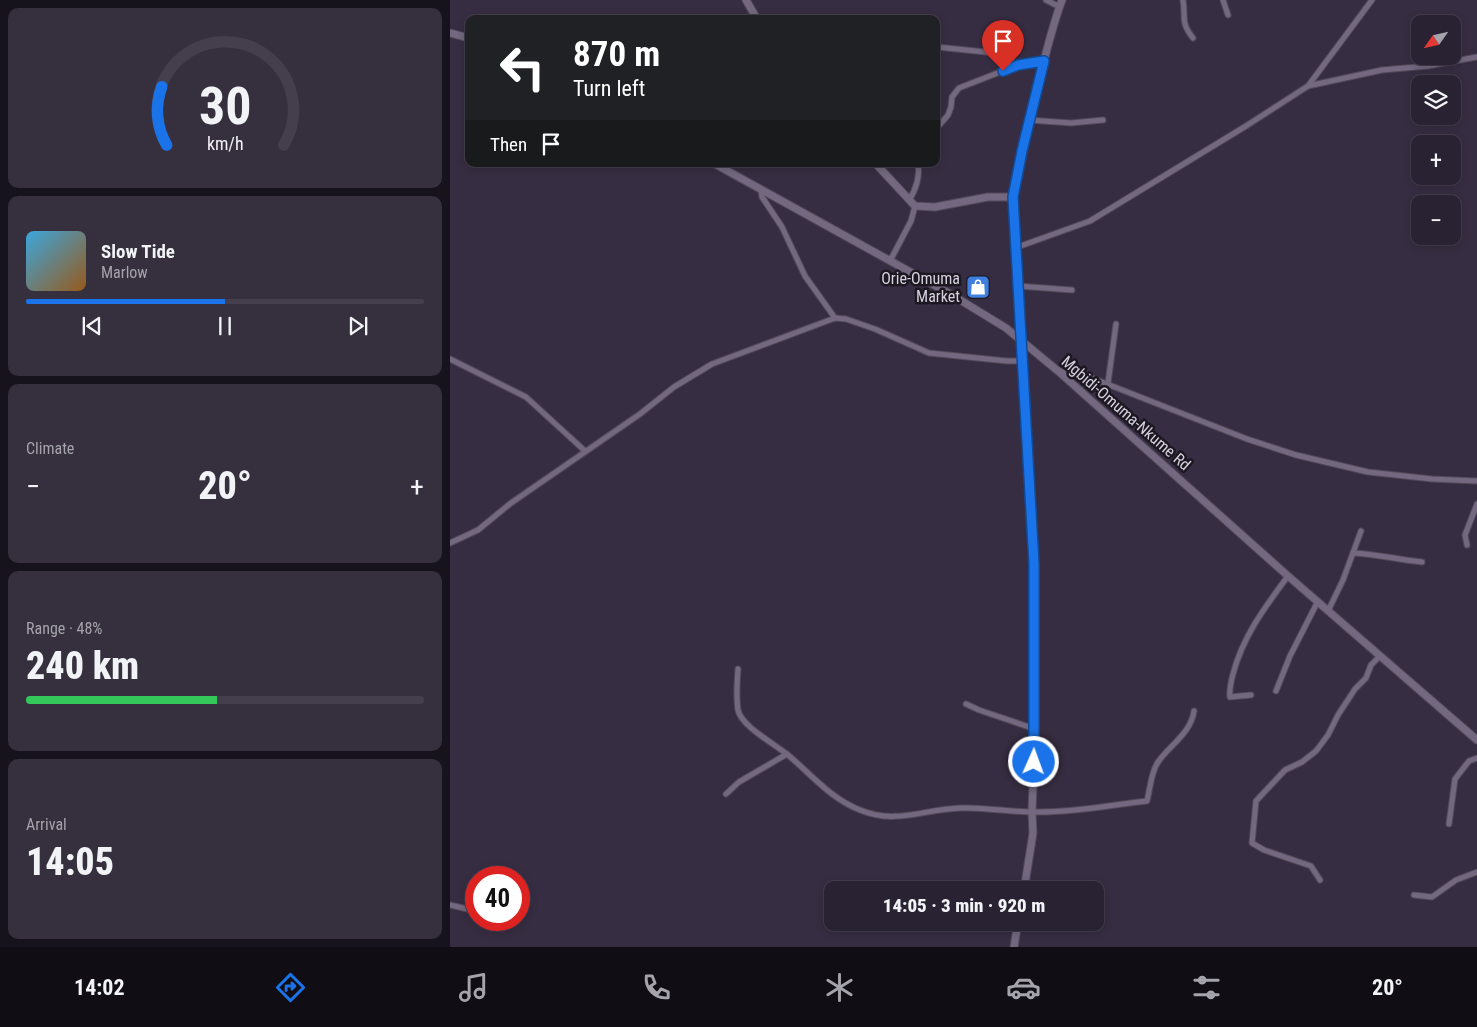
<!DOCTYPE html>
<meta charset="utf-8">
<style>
:root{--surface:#292232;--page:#352f3e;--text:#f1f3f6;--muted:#a5a4ac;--line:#453f4d;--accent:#1a73e8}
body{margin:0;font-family:"Roboto Condensed",sans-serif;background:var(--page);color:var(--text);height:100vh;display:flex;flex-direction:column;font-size:19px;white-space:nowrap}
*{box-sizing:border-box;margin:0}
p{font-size:16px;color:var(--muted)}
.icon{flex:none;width:28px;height:28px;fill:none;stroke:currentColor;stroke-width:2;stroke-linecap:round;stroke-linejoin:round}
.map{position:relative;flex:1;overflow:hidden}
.drawer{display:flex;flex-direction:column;gap:8px;padding:8px;background:#17131c;width:450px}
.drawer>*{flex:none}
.hud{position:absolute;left:15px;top:15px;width:475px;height:152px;border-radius:10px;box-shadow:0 2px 8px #0003,0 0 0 1px var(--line);background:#202124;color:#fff;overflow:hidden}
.needle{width:32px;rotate:236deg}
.controls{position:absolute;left:961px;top:15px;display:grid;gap:10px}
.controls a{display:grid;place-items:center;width:50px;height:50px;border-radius:10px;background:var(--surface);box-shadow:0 2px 8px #0003,0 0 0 1px var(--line);font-size:25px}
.speed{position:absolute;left:15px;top:866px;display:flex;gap:10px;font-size:25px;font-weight:700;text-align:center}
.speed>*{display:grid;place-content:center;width:65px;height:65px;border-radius:50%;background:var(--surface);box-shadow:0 2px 8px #0003,0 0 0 1px var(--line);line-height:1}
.speed .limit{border:8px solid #d22;background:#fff;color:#111}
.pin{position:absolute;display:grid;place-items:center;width:42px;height:42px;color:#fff;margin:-51px -21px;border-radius:50% 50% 50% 0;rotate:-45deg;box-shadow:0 0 5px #0007}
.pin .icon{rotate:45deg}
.me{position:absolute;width:55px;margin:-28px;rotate:2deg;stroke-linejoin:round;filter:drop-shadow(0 0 4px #0008)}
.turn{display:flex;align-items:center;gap:18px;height:105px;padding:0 25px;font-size:22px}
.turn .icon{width:65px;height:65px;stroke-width:2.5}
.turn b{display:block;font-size:35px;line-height:42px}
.then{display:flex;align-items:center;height:48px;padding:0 25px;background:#0003;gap:10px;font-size:19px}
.big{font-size:38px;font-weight:800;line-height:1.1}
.drawer .tile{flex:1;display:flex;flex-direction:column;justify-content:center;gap:8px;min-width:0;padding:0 18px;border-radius:10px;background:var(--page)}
.drawer .dial{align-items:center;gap:0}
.dial svg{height:130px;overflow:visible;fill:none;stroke:var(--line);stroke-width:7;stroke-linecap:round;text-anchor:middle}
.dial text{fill:var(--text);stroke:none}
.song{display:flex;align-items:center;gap:15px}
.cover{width:60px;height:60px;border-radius:8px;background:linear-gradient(135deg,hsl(200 70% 55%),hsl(30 70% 35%))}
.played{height:5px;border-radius:2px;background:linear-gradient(90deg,var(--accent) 50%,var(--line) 50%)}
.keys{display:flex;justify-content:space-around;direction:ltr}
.heat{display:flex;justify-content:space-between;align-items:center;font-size:28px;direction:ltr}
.charge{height:8px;border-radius:4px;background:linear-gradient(90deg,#34c759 48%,var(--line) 0)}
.trip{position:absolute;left:374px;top:881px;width:280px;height:50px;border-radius:10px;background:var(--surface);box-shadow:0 2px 8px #0003,0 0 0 1px var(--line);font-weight:800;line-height:50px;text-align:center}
.tabs{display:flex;height:80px;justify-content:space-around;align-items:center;background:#100e14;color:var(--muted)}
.tabs .icon{width:35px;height:35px}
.tabs .active{color:var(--accent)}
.tabs b{font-size:22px;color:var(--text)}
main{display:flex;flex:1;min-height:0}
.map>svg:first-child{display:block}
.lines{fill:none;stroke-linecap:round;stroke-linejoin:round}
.street-casing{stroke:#524a5b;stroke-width:7}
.secondary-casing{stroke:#524a5b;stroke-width:9}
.street{stroke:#73687f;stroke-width:5}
.secondary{stroke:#73687f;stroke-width:7}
.route-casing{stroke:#114b97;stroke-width:12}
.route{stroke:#1a73e8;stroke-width:9}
.labels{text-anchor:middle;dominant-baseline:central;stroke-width:5;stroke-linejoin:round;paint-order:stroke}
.poi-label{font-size:16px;fill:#d7d1df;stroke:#1c1821;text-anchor:end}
.street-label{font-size:16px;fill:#d7d1df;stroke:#1c1821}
</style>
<main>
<section class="drawer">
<div class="tile dial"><svg viewBox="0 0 100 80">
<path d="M14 69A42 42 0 1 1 86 69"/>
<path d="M14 69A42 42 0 0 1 11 33" stroke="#1a73e8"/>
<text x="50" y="56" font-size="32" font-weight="700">30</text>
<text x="50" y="72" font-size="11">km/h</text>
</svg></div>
<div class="tile">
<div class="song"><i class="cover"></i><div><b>Slow Tide</b><p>Marlow</p></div></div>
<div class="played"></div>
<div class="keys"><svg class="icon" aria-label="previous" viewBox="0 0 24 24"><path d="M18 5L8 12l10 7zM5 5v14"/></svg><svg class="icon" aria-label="pause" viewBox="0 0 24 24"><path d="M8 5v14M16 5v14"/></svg><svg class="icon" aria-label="next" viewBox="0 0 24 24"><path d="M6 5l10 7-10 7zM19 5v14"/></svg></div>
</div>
<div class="tile"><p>Climate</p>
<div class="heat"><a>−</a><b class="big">20°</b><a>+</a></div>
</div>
<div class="tile"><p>Range · 48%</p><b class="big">240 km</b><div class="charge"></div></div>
<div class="tile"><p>Arrival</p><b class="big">14:05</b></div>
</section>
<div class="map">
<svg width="1027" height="947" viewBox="0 0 1027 947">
<rect width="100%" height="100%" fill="#372d42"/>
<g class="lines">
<g class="street-casing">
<g id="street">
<path d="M596,0L610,7"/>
<path d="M733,0C736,17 730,22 743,38"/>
<path d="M773,0L778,15"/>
<path d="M487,47L545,53L568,65"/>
<path d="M858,86L932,70L978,66L1027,57"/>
<path d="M579,120L621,123L653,120"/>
<path d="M486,129L498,115L501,107L502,97L509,88L568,65L593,61"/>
<path d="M311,190L312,197L332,227L355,276L385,318"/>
<path d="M459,200C466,190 470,176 468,164"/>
<path d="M565,248L640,221L796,126L858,86L922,0"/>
<path d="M440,261L461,221L465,206"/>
<path d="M568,286L622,290"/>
<path d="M0,359L76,397L135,451"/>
<path d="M609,371L629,373L797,439L846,455L918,472L982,479L1027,481"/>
<path d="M658,383L666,324"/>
<path d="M0,543L28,530L61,503L190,414L224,387L262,364L385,318L396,319L425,329L479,353L557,361H573"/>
<path d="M1017,545L1015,535L1027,504"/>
<path d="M903,553C927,554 949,560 972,562"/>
<path d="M878,611L893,580L911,531"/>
<path d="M288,669C287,682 286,697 288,710C291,726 326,745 338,755C362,775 381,799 410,810C446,825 474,809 511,808C535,807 559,812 583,812C621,813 659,805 697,801C700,789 701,772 708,762C720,745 741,733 744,711"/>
<path d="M826,691L840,656L868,601"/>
<path d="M801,695L780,697C779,689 781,682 783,674C793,636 815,607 838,576"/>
<path d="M516,704L529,710L585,729"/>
<path d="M276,794L289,782L337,754"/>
<path d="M999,824L1005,779L1019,761L1027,758"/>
<path d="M870,880L861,866L814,850L802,843L806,801L835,770L852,762L866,751L878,735L888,715L905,689L916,678L921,665L930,656"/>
<path d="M964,895L982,897L1006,880L1027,872"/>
<path d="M0,905L26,911"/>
</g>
</g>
<g class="secondary-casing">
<g id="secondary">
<path d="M296,0L307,19"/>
<path d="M0,33L19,38"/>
<path d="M265,164L502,295L556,328L608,371L838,576L1027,740"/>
<path d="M426,164L465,206L485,207L538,197H563"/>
<path d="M574,890L583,833L582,812L585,729L584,565L563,197C569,159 578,122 588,85C595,56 602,27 612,0"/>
<path d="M564,947L568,922"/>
</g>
</g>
<use href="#street" class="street"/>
<use href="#secondary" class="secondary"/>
</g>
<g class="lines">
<g class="route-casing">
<path id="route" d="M553,71L568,65L594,61L572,151L563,197L584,564V762"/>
</g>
<use href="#route" class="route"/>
</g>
<defs>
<g id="shop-square" transform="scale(1.25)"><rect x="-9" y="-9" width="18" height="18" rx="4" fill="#3f7fe0" stroke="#1c1821"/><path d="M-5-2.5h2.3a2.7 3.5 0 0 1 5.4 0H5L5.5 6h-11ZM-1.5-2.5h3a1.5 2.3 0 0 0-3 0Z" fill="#fff"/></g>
</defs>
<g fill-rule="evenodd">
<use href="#shop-square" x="528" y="287"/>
</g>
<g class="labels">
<g class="poi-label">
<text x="510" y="278">Orie-Omuma<tspan x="510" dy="18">Market</tspan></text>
</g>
<g class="street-label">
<text transform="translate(676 413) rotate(41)">Mgbidi-Omuma-Nkume Rd</text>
</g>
</g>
</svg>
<div class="controls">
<a><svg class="needle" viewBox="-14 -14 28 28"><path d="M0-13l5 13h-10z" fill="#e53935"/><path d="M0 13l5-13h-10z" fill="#a5a4ac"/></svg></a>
<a><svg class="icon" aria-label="layers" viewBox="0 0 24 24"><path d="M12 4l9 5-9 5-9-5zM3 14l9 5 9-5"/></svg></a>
<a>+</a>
<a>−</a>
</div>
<div class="speed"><div class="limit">40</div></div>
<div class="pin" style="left:553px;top:71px;background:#d93025"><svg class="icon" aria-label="arrive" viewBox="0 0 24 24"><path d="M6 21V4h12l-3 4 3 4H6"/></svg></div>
<svg class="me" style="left:584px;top:762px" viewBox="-20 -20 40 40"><circle r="17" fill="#1a73e8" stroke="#fff" stroke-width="3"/><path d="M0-11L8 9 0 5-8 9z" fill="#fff"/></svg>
<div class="trip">14:05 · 3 min · 920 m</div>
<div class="hud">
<div class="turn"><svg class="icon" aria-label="left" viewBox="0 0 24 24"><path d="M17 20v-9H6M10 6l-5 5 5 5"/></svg><div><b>870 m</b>Turn left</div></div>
<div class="then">Then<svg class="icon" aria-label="arrive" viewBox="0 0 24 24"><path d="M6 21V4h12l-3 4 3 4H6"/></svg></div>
</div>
</div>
</main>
<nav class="tabs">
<b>14:02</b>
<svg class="icon active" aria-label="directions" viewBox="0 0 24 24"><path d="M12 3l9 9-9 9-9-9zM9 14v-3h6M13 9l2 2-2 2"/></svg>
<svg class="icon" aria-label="music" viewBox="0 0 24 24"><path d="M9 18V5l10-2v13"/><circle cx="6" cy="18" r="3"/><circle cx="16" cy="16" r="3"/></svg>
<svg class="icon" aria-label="phone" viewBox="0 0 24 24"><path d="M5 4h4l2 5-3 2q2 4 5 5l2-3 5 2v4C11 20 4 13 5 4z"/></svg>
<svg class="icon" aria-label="climate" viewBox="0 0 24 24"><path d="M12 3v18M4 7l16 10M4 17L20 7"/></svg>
<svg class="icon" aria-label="car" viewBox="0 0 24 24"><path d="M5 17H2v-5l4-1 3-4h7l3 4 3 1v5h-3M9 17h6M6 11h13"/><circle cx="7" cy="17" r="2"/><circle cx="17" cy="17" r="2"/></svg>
<svg class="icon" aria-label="filters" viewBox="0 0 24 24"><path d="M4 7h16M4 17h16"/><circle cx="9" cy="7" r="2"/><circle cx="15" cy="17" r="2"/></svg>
<b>20°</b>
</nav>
